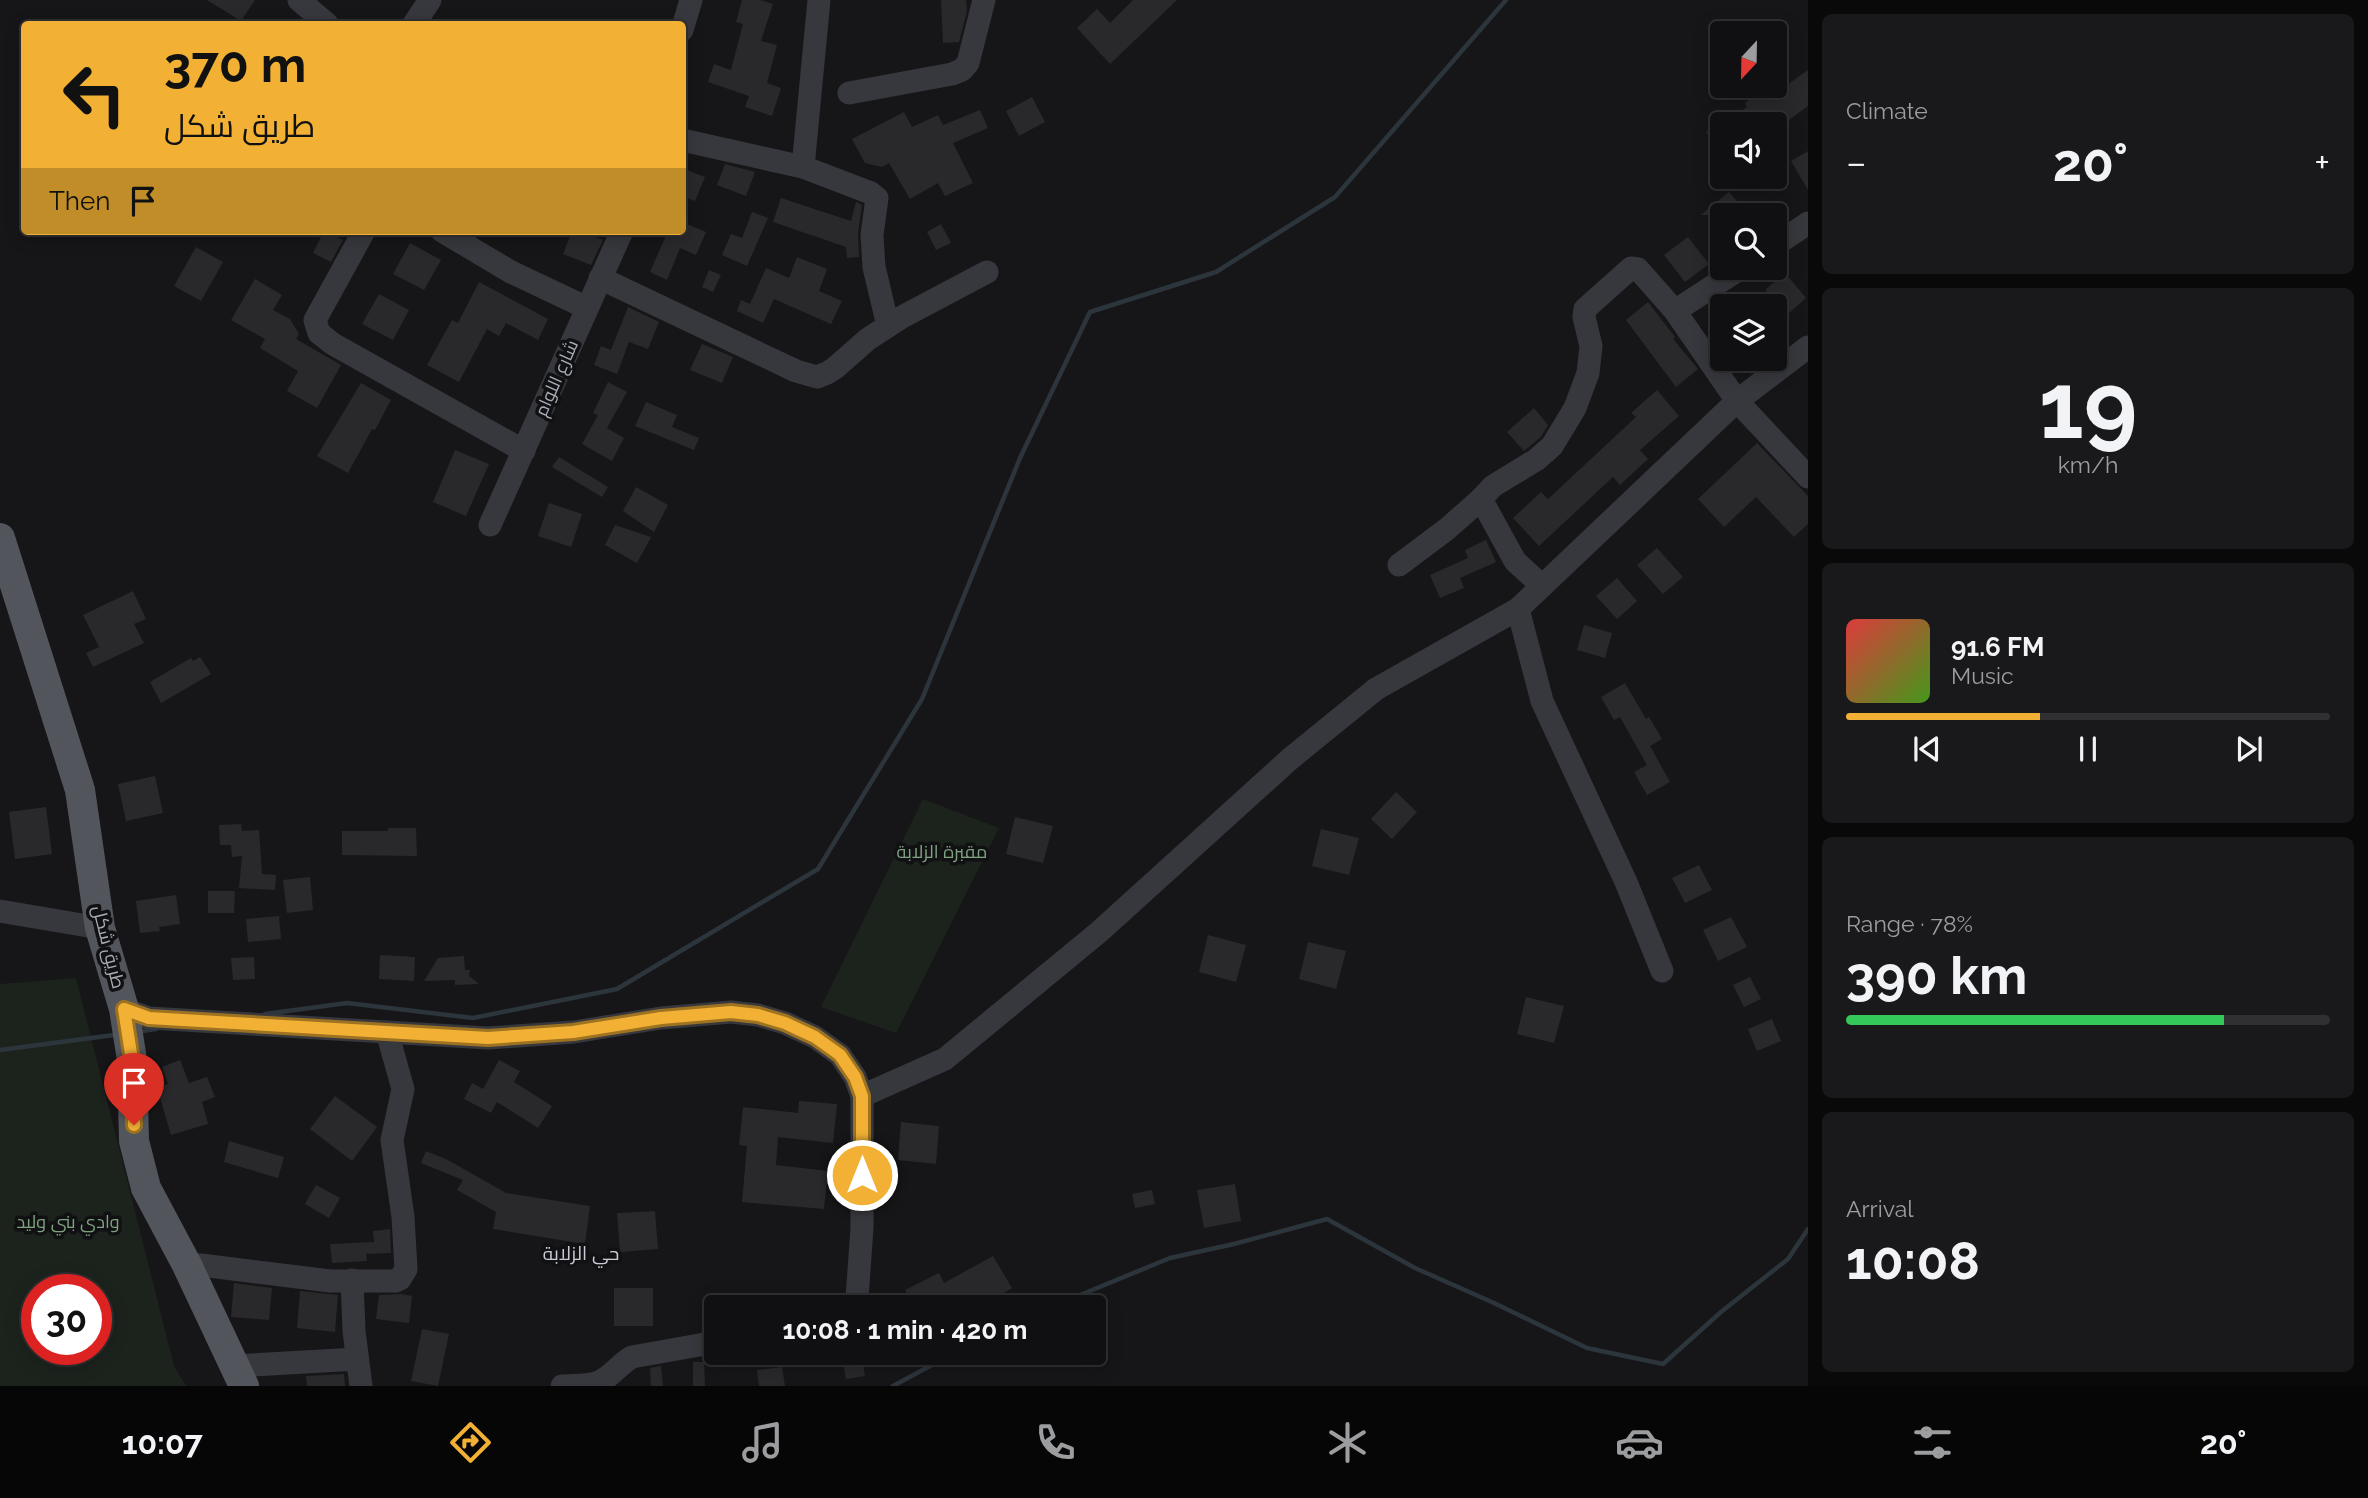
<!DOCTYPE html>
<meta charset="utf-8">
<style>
:root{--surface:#101012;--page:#19191b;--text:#f1f3f6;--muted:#9c9d9f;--line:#303032;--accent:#f2b134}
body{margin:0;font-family:Raleway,Cairo,sans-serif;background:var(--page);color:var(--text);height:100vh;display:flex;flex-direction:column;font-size:26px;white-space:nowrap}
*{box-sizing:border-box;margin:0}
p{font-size:23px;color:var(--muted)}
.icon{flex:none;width:38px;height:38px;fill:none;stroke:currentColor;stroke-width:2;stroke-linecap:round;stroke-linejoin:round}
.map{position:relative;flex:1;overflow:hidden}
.details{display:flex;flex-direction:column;gap:14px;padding:14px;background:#09090a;width:560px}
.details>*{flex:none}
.guide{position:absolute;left:21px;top:21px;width:665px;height:214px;border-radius:7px;box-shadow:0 4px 18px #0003,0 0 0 2px var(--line);background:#f2b134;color:#111;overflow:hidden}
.needle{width:46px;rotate:202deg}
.controls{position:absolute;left:1710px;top:21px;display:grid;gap:14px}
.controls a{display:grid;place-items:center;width:77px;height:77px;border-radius:7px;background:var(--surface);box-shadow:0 4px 18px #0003,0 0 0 2px var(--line);font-size:35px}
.speed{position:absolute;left:21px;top:1274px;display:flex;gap:14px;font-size:35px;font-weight:700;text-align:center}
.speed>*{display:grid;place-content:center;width:91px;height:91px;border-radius:50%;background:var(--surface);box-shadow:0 4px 18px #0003,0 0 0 2px var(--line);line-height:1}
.speed .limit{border:10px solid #d22;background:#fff;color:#111}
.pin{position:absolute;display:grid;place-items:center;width:60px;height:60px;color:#fff;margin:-72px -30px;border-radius:50% 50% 50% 0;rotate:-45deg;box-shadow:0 0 7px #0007}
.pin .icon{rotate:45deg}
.me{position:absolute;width:77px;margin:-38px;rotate:0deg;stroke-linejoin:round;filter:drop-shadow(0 0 5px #0008)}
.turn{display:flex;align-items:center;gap:24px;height:147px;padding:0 28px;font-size:32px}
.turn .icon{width:91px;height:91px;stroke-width:2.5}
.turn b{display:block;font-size:49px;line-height:60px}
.then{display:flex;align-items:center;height:66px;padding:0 28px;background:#0003;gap:14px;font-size:26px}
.big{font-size:52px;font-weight:700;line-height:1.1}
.details .card{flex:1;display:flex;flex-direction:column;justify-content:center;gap:10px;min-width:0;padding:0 24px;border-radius:10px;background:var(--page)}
.details .dial{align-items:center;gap:0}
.dial b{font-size:91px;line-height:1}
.song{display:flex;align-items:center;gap:21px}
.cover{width:84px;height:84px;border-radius:10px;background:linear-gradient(135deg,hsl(0 70% 55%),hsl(100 70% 35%))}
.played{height:7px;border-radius:4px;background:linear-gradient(90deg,var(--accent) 40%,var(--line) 40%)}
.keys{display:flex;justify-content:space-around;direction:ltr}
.heat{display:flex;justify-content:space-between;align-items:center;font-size:38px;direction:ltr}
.charge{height:10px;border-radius:5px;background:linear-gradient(90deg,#34c759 78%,var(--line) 0)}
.trip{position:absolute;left:704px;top:1295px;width:402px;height:70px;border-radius:7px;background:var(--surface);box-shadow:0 4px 18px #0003,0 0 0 2px var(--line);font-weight:700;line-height:70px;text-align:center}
.tabs{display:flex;height:112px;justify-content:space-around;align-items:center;background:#060607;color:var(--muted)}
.tabs .icon{width:49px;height:49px}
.tabs .active{color:var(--accent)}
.tabs b{font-size:32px;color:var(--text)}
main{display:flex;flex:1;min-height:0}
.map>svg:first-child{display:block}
.green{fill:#1c231d;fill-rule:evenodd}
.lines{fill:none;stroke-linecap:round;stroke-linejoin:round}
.stream{stroke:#2c353c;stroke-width:4.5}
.building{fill:#29292c}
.minor{stroke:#37383d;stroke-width:23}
.major{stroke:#53555c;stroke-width:30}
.route-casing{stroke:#9d7322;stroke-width:18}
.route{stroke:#f2b134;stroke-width:12}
.labels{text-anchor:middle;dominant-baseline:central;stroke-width:7;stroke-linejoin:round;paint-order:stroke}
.street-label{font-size:18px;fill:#a8adb8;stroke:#111113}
.park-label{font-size:18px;fill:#7fa381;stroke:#111113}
.neighbourhood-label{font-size:19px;fill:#c9ccd4;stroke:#111113}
</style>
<main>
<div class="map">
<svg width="1808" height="1386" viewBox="0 0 1808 1386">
<rect width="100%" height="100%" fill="#161618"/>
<g class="green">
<path d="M923,799L999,828L896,1033L821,1007Z"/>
<path d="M76,978L174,1366L186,1386H0V984ZM37,1290H96V1349H37Z"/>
</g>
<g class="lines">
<g class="stream">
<path d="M265,1014L347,1003L473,1018L617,989L818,869L922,699L1020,458L1090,312L1216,272L1335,197L1506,0"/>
<path d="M142,1031L156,1029"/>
<path d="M0,1050L114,1035"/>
<path d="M1051,1307L1170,1258L1234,1244L1327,1219L1415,1268L1494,1303L1587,1348L1663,1364L1721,1312L1788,1259L1808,1229"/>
<path d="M893,1386L954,1353"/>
</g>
</g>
<g class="building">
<path d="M207,0H255L241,21Z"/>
<path d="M742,0H760L773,4L761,41L777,45L767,83L781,88L772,116L745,107L749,96L708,82L714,64L731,70L743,24L736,22Z"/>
<path d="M941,0H966L967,11L959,42L943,43Z"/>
<path d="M1133,0H1177L1110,64L1077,28L1097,9L1110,23Z"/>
<path d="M1808,70V106L1774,131V124H1722V158L1706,132L1747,107L1745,103L1768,86H1773L1777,92Z"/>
<path d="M1032,97L1045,122L1019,136L1006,111Z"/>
<path d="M980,110L988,128L953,143L973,183L945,196L938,183L910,199L889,163L882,167L865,163L852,139L904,112L912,127L938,115L943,125Z"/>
<path d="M1808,151V190L1791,161Z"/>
<path d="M725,164L755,172L746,196L717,185Z"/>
<path d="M682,168L705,177L695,201L682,196Z"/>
<path d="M1729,192L1749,215H1722V232L1708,215H1701Z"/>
<path d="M781,198L851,221L856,202L862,205L858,233L859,257L847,258L846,247L773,222Z"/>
<path d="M752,212L768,218L747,266L722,255L731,234L742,238Z"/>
<path d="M682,222L706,232L696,255L680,248L667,280L650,272L668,231H682Z"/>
<path d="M941,224L951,243L936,250L927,232Z"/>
<path d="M324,231L343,240L331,262L313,253Z"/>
<path d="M572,231H580L603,240L591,265L563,254Z"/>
<path d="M1688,237L1709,264L1685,282L1664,255Z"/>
<path d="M410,243L441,260L424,290L393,274Z"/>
<path d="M196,247L223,262L201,301L174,286Z"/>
<path d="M797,257L827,269L819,291L842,301L831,324L774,299L763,323L737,311L741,300L750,304L766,268L789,278Z"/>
<path d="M709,270L721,275L713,292L702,287Z"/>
<path d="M1785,273L1806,298L1787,315L1765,290Z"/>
<path d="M255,279L282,295L273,310L290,319L299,334L296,339L341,365L317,408L287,391L298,371L260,348L265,339L231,320Z"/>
<path d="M479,282L548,319L538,340L506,323L499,336L487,329L459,382L427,365L452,320L458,323Z"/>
<path d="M379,294L409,310L393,340L362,324Z"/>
<path d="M1648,302L1675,337L1673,339L1698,369L1676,387L1626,320Z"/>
<path d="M628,307L659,322L648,349L629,342L617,374L594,365L601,346L611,350Z"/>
<path d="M702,344L733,357L722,383L690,370Z"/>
<path d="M608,382L627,392L607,428L624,438L612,461L582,444L598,415L593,413Z"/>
<path d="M361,383L391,400L375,430L372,429L348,473L317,456Z"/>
<path d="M1657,390L1679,416L1640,450L1648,459L1620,485L1613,477L1539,546L1513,518L1541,492L1548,499L1636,417L1631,413Z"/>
<path d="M646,402L677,415L672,427L699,438L694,450L635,426Z"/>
<path d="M1534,408L1548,425L1541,437L1524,451L1507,432Z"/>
<path d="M1757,443L1808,496V524L1794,537L1756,497L1724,527L1698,499Z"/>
<path d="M455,450L489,464L466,516L433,502Z"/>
<path d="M559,457L608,487L602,497L552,467Z"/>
<path d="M636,487L668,505L654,532L623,511Z"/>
<path d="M549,503L582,514L571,547L538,536Z"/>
<path d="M615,525L651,537L637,563L605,545Z"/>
<path d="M1486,540L1496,562L1460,578L1464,588L1440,598L1430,575L1468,558L1465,550Z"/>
<path d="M1657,548L1683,577L1663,594L1637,565Z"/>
<path d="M1617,578L1637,601L1617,619L1596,596Z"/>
<path d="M133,591L146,619L134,624L144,643L93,667L86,653L99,647L83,615Z"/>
<path d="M1584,625L1612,633L1605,658L1577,650Z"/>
<path d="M200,657L211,674L161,703L150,682L191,658L193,661Z"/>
<path d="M1625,683L1646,719L1649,717L1662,739L1650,746L1670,782L1647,795L1634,772L1647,765L1620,717L1614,720L1601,697Z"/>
<path d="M155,776L163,813L126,821L118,784Z"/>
<path d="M1396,792L1417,812L1392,839L1371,819Z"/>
<path d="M46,807L52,854L15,859L9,812Z"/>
<path d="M1015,817L1053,826L1043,863L1006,854Z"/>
<path d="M241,824L242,831L259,830L262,874L276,875L275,890L239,888L242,856L232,857L231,845H220L219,825Z"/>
<path d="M388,828H416L417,856L342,855V831H388Z"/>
<path d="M1321,829L1359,838L1349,875L1312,866Z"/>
<path d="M1699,865L1712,890L1685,903L1672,878Z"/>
<path d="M310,877L313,910L287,913L283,880Z"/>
<path d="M208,891H235L234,913H208Z"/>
<path d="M176,895L180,924L159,927L160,931L140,933L136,901Z"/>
<path d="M279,916L281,939L248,942L246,919Z"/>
<path d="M1731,917L1747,947L1718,961L1703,930Z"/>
<path d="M1208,935L1246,945L1236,982L1199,972Z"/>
<path d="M1308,942L1346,951L1336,989L1299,979Z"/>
<path d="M380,955L415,957L414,981L379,979Z"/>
<path d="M464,956L465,970H470L469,976L479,984L455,985V980L424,981L438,958Z"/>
<path d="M254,957L255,979L233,980L231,958Z"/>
<path d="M1750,977L1761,999L1744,1007L1733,985Z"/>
<path d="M1526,997L1564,1006L1554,1043L1517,1034Z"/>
<path d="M1772,1019L1781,1041L1757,1051L1748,1029Z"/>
<path d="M180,1060L189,1083L207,1077L215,1097L202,1102L208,1124L171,1135L157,1087L168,1084L162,1067Z"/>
<path d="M499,1060L520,1071L514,1082L552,1106L538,1128L497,1102L491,1113L464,1099L472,1083L483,1089Z"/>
<path d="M335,1096L377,1127L352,1161L310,1129Z"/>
<path d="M799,1101L837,1104L833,1143L778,1137L776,1165L828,1171L824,1209L742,1202L747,1146L739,1145L743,1107L798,1113Z"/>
<path d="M901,1122L939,1126L936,1164L898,1160Z"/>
<path d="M229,1141L284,1157L278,1178L224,1162Z"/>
<path d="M426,1151L448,1160L506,1193L590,1206L585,1244L493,1229L496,1212L457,1190L463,1180L421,1163Z"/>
<path d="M1235,1184L1241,1221L1204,1228L1197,1190Z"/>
<path d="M316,1185L340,1198L329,1218L305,1204Z"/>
<path d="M1152,1190L1155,1204L1135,1208L1132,1194Z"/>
<path d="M655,1211L658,1249L620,1252L617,1213Z"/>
<path d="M390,1229L391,1253L366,1254L367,1261L332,1263L330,1244L374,1242L373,1231Z"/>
<path d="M993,1256L1012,1288L980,1307H914L905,1290L939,1273L944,1283Z"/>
<path d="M234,1283L272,1288L269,1320L231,1317Z"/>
<rect x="614" y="1288" width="39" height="38"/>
<path d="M300,1291L338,1295L335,1332L297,1328Z"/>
<path d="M401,1294L412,1296L409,1323L376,1319L379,1295Z"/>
<path d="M422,1329L449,1334L438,1386L411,1381Z"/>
<path d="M861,1354L865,1376L846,1379L842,1358Z"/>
<path d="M693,1362H704L705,1386H693Z"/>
<path d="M661,1366L663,1386H651L650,1368Z"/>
<path d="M782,1367L785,1386H759L757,1370Z"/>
<path d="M344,1374L345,1386H307L306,1376Z"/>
</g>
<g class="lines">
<g class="minor">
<path d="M299,0L327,24"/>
<path d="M414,24L430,0"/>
<path d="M682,30L691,0"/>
<path d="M849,93L952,74L962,70L968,63L984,0"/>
<path d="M682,140L803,167L871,193L877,198L872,235L874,267L888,326"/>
<path d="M803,167L819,0"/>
<path d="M364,231L315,320L319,333L333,344L524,451"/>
<path d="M442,231L511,272L587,308"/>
<path d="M1774,246L1808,223"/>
<path d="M600,278L796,371L817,377L827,373L835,368L868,339L902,317L987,272"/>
<path d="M1675,311L1741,268"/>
<path d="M1481,499L1515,561L1542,586"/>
<path d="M490,525L622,231"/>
<path d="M1399,565L1447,529L1481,499L1493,486L1536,460L1552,446L1575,408L1588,373L1591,346L1584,317L1585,309L1631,268L1638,269L1675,311L1737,401L1808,477"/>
<path d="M1518,609L1542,701L1626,882L1662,971"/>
<path d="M0,911L100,928"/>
<path d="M124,1009L149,1018L488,1038L574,1032L661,1018L731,1012L758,1015L785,1023L815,1037L840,1055L855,1077L862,1096V1228L857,1298L851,1307"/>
<path d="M862,1096L945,1059L1099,932L1290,759L1376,689L1518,609L1737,401L1808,347"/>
<path d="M187,1265H201L330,1281H396L400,1279L406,1269L403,1217L392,1140L403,1089L387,1032"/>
<path d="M352,1280L354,1331L361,1386"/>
<path d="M234,1366L357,1359"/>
<path d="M562,1386C572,1385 586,1386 596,1383C610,1379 619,1364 632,1357L716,1342"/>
</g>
<path class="major" d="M0,538L80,790L100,928L124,1009L132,1060L134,1141L146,1188L187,1265L244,1386"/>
</g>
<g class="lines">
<g class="route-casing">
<path id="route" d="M134,1125L132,1060L124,1009L149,1018L488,1038L573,1032L661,1018L731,1012L758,1015L785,1023L815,1037L840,1055L855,1077L862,1096V1175"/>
</g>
<use href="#route" class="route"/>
</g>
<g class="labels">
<g class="street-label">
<text transform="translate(556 378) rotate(-66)">شارع اللوام</text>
<text transform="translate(109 947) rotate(76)">طريق شكل</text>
</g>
<g class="park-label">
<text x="942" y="851">مقبرة الزلابة</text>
<text x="68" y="1221">وادي بني وليد</text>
</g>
<g class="neighbourhood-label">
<text x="581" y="1253">حي الزلابة</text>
</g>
</g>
</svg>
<div class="controls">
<a><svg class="needle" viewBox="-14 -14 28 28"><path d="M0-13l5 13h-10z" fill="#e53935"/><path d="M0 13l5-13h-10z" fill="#9c9d9f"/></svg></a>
<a><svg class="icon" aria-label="sound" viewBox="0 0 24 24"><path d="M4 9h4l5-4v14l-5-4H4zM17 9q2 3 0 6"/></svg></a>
<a><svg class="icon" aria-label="search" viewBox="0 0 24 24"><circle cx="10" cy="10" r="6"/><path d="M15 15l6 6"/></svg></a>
<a><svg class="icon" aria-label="layers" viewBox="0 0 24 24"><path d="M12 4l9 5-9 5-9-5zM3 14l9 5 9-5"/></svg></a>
</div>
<div class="speed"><div class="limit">30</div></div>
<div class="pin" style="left:134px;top:1125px;background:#d93025"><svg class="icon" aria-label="arrive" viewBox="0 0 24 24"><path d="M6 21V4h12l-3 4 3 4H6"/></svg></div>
<svg class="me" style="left:862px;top:1175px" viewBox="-20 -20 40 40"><circle r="17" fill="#f2b134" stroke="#fff" stroke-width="3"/><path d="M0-11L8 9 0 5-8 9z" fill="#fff"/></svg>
<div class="trip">10:08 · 1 min · 420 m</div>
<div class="guide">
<div class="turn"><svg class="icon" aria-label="left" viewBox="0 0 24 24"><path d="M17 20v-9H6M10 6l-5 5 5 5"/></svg><div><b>370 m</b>طريق شكل</div></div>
<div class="then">Then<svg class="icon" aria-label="arrive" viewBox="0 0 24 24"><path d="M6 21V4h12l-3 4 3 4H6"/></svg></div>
</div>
</div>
<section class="details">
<div class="card"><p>Climate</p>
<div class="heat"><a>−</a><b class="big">20°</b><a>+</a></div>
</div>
<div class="card dial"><b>19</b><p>km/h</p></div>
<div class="card">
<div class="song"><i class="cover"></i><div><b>91.6 FM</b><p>Music</p></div></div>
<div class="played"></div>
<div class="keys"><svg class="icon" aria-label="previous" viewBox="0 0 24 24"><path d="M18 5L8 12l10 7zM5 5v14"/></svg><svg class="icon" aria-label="pause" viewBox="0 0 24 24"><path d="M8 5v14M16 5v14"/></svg><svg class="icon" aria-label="next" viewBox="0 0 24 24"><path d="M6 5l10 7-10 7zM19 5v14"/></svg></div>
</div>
<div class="card"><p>Range · 78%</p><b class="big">390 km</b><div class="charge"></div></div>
<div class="card"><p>Arrival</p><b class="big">10:08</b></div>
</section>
</main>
<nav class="tabs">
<b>10:07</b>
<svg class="icon active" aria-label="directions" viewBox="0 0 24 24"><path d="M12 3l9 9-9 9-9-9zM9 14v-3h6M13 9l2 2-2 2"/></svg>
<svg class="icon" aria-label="music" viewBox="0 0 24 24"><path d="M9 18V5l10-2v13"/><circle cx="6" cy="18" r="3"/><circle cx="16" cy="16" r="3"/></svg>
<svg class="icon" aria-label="phone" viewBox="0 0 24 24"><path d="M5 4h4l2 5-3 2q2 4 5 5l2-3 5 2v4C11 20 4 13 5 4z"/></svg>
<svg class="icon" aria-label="climate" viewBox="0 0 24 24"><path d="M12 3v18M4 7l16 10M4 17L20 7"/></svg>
<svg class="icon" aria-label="car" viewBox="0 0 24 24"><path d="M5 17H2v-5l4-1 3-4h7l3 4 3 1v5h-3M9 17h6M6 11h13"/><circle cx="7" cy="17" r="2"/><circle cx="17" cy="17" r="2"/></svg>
<svg class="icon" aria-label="filters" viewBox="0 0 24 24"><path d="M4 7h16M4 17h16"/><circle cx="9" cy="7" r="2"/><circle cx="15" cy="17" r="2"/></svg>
<b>20°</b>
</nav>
